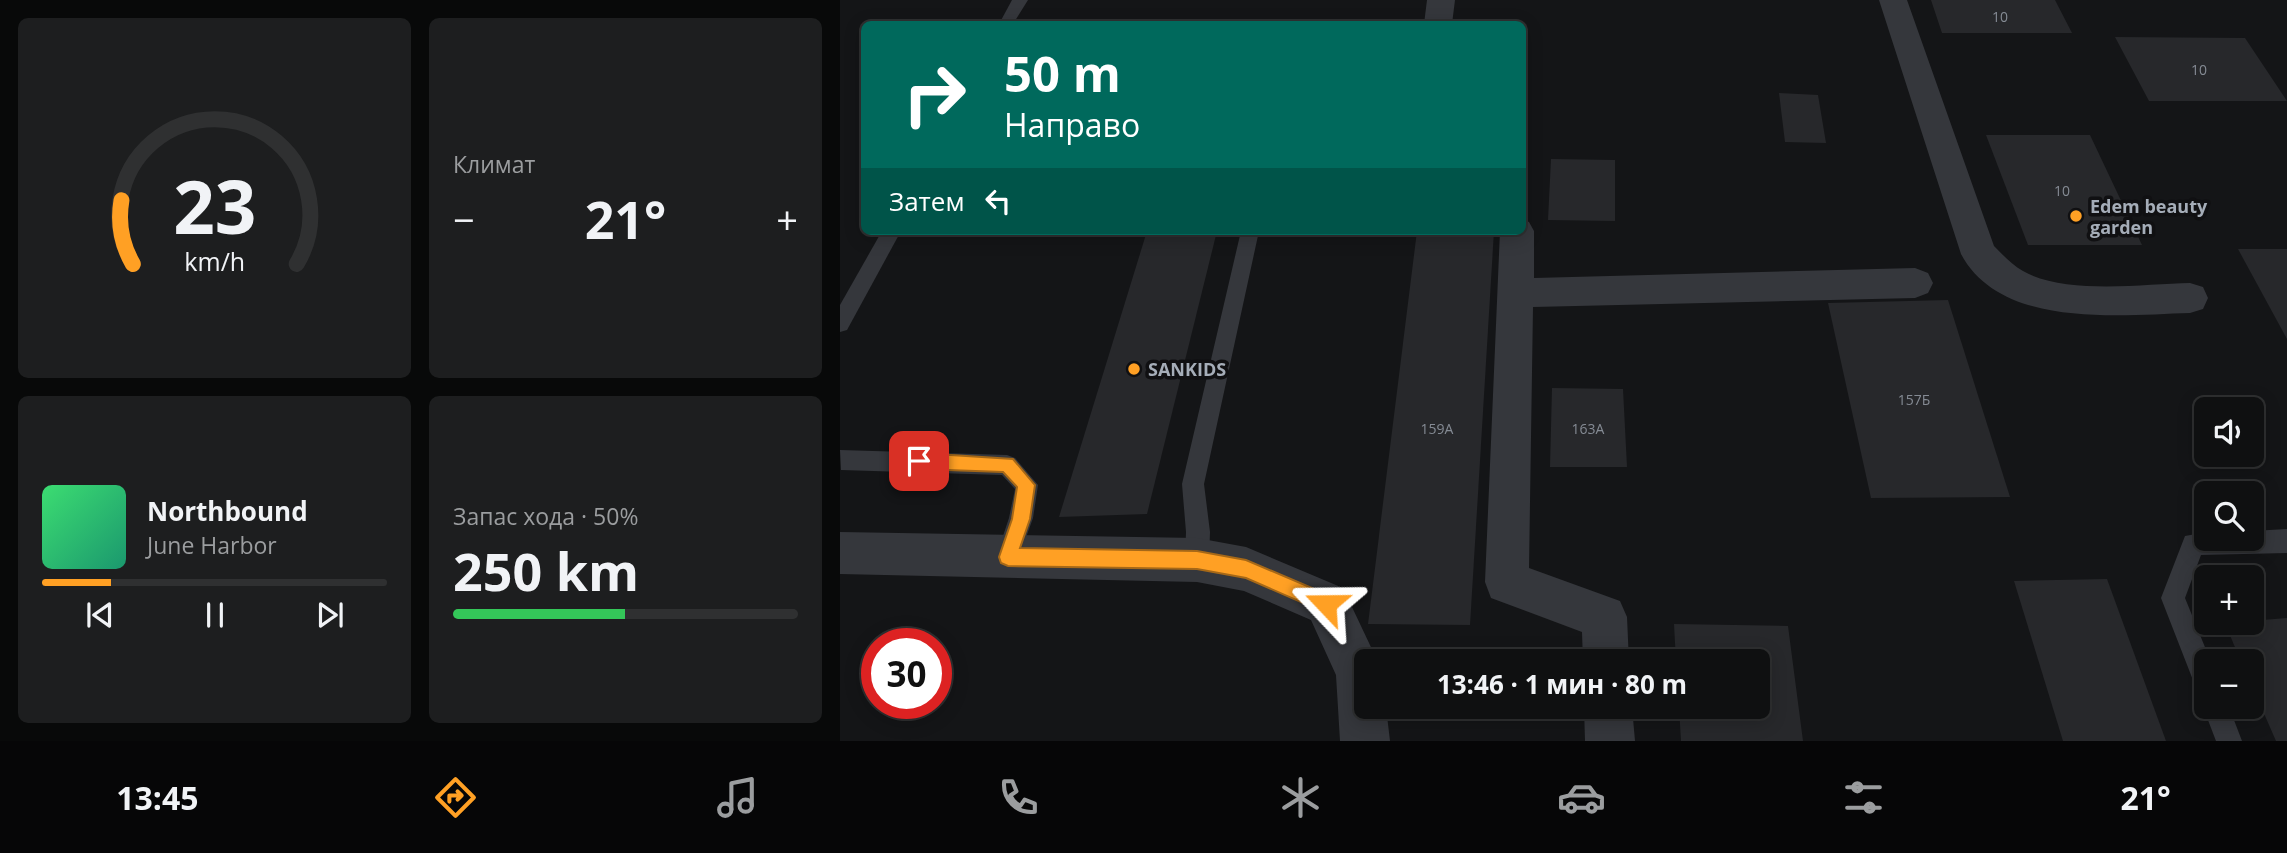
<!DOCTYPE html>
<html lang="ru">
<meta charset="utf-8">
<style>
:root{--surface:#0f1011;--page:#1d1e1f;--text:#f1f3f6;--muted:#9b9d9f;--line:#2f3031;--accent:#ffa024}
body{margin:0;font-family:"Open Sans",sans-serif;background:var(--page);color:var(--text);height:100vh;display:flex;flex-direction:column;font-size:26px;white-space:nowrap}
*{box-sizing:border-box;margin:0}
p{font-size:23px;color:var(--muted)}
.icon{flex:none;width:38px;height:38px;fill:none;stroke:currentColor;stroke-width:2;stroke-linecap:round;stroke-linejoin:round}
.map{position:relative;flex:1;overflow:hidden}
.details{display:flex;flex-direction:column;gap:18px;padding:18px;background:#080909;width:840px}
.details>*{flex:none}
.top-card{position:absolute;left:21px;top:21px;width:665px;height:214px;border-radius:10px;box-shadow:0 4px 18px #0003,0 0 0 2px var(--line);background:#00695c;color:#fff;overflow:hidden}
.buttons{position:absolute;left:1354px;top:397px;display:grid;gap:14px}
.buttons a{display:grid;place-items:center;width:70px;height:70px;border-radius:10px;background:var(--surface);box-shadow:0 4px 18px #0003,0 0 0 2px var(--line);font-size:35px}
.speed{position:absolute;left:21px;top:628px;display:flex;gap:14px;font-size:35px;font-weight:700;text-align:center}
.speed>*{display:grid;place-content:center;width:91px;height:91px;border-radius:50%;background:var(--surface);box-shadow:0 4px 18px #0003,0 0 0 2px var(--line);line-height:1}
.speed .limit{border:10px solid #d22;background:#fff;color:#111}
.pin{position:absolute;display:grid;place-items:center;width:60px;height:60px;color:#fff;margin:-30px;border-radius:14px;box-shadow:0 4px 10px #0006}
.me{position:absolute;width:77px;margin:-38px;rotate:293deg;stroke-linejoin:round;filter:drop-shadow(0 0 5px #0008)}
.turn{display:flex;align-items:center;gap:24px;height:147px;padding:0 28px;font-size:32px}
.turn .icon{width:91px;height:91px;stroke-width:2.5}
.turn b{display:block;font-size:49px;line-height:60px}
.then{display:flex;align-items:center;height:66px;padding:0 28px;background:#0003;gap:14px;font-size:26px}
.big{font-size:52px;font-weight:700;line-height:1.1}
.details .widget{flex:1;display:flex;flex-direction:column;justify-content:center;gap:10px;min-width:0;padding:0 24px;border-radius:10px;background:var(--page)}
.details .dial{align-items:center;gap:0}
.dial svg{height:182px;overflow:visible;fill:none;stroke:var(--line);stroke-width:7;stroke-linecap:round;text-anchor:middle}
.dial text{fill:var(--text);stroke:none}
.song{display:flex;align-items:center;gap:21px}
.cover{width:84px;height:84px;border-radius:10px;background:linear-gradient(135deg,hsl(140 70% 55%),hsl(160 70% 35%))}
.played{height:7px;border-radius:4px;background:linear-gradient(90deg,var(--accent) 20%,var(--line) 20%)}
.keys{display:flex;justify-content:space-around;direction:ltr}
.heat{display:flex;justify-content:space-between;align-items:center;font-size:38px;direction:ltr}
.charge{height:10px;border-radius:5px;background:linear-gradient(90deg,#34c759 50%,var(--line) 0)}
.details .tiles{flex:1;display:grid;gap:18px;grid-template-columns:repeat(2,1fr)}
.trip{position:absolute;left:514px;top:649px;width:416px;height:70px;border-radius:10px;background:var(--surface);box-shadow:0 4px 18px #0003,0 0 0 2px var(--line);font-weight:700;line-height:70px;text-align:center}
.tabs{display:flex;height:112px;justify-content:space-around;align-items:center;background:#060607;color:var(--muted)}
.tabs .icon{width:49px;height:49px}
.tabs .active{color:var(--accent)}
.tabs b{font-size:32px;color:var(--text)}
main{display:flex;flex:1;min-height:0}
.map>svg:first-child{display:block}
.building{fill:#27282b}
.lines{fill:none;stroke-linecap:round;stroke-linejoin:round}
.lane{fill:#35373c;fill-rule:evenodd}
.street{fill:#35373c;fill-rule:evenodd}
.route{fill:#ffa024;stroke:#a66817;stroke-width:2}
.poi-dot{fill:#ffa024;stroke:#101012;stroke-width:2.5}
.labels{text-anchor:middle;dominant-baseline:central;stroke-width:7;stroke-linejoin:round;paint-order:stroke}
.number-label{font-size:14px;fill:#858b94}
.poi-label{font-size:18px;font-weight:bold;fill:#a5adb8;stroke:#101012;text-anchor:start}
</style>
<main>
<section class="details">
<div class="tiles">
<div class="widget dial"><svg viewBox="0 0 100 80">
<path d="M14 69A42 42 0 1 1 86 69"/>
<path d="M14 69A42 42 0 0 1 9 41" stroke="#ffa024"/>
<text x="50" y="56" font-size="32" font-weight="700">23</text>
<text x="50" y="72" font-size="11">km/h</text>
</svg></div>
<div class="widget"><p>Климат</p>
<div class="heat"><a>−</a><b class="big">21°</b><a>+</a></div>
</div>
<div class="widget">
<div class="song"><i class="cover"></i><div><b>Northbound</b><p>June Harbor</p></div></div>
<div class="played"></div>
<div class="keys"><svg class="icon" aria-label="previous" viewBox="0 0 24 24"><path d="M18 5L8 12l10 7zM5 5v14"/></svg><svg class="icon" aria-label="pause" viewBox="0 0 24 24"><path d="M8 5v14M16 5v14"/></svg><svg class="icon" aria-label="next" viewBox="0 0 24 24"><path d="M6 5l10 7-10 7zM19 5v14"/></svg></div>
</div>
<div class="widget"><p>Запас хода · 50%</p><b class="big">250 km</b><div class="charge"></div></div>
</div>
</section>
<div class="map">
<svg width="1447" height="741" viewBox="0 0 1447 741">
<rect width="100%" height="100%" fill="#141517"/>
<g class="building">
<path d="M1091,0H1215L1232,33H1102Z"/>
<path d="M1275,37L1405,38L1447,101H1309Z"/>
<path d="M939,93L978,95L986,143L945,142Z"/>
<path d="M1146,135H1250L1302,245H1188Z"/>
<path d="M711,159L775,160V221L708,220Z"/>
<path d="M307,231H377L307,514L219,517Z"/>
<path d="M577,231H654L630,625L528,624Z"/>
<path d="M1398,249H1447V339Z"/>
<path d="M1108,300L1170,497L1031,498L988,303Z"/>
<path d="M712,388L783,389L787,467H710Z"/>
<path d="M1267,579L1326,741H1223L1174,581Z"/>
<path d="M1447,618V741H1436L1412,686V662H1401L1385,623Z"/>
<path d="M834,624L948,626L963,741H841L839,707H919V662H836Z"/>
</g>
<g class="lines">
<g class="lane">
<path d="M172,0H188L173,24H159Z"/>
<path d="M42,231H61L7,330L0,332V305Z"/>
<path d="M401,231H419L364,484L370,532L369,560L365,568L357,572L349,568L345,560L346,532L342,484Z"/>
<path d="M0,450L167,455L175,458L198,485L193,518L176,565L168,569L160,565L156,557L169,518L175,489L162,475L1,470Z"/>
<path d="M1447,529V553L1361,555L1345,598L1371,662H1367V697L1358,693L1321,598L1345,536L1367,532V539H1412V531Z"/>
<path d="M1367,698V707H1389L1402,741H1376L1363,707Z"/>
</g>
<g class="street">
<path d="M587,0H615L612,24H584Z"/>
<path d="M1039,0H1067L1154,246C1163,255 1172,265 1183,271C1225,295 1303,284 1350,283L1363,287L1368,298L1363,309L1350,313C1279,315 1161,329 1121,254Z"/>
<path d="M682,219L689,222L694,231V278L1075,268L1088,273L1093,283L1088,293L1075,298L693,307L689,568L780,601L787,617L789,662H743L742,632L651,598L645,582L660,231H682Z"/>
<path d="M0,532L357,538L406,547L503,588L538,662H527V707H546L550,741H500L496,675L471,620L404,591L357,582L0,574Z"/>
<path d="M744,707H792L795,741H745Z"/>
</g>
</g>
<path class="route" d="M79,453L173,459L195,485L190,519L180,548L357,551L406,560L493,597L496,604L493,610L486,613L406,578L357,569L168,566L161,563L159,557L172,519L177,487L163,472L79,469L70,461Z"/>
<g class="poi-dot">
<circle cx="1236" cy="216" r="7"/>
<circle cx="294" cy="369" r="7"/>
</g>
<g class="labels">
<g class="number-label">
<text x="1160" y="16">10</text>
<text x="1359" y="69">10</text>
<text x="1222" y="190">10</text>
<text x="1074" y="399">157Б</text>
<text x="597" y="428">159А</text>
<text x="748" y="428">163А</text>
</g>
<g class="poi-label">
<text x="1250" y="206">Edem beauty<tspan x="1250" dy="21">garden</tspan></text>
<text x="308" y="369">SANKIDS</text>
</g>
</g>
</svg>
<div class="buttons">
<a><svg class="icon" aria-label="sound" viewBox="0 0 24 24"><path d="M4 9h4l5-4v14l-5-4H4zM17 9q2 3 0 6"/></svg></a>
<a><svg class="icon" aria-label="search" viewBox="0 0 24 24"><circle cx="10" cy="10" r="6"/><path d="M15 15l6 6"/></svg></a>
<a>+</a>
<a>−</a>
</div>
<div class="speed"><div class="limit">30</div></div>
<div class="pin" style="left:79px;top:461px;background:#d93025"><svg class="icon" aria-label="arrive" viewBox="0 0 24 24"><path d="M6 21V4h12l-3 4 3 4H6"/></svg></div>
<svg class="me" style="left:486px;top:604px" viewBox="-20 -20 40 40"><path d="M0-17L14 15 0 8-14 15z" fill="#ffa024" stroke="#fff" stroke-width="4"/></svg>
<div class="trip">13:46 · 1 мин · 80 m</div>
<div class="top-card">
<div class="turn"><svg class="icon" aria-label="right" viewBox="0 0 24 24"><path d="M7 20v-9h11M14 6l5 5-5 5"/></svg><div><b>50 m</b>Направо</div></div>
<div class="then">Затем<svg class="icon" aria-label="left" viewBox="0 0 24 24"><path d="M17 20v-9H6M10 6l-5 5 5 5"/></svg></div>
</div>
</div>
</main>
<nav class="tabs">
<b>13:45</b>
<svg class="icon active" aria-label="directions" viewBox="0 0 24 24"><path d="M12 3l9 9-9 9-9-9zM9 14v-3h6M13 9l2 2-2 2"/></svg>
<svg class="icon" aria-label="music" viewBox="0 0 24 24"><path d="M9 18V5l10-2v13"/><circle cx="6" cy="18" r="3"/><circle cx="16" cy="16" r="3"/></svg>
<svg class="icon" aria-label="phone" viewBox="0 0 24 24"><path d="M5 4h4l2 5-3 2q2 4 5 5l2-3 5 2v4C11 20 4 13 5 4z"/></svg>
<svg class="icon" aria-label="climate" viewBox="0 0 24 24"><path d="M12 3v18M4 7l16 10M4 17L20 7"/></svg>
<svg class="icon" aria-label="car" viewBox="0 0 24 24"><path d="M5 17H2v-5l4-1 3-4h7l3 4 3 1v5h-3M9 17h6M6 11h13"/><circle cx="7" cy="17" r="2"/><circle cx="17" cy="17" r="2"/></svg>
<svg class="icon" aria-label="filters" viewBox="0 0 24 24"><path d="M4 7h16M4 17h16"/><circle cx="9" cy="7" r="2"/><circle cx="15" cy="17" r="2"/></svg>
<b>21°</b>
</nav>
